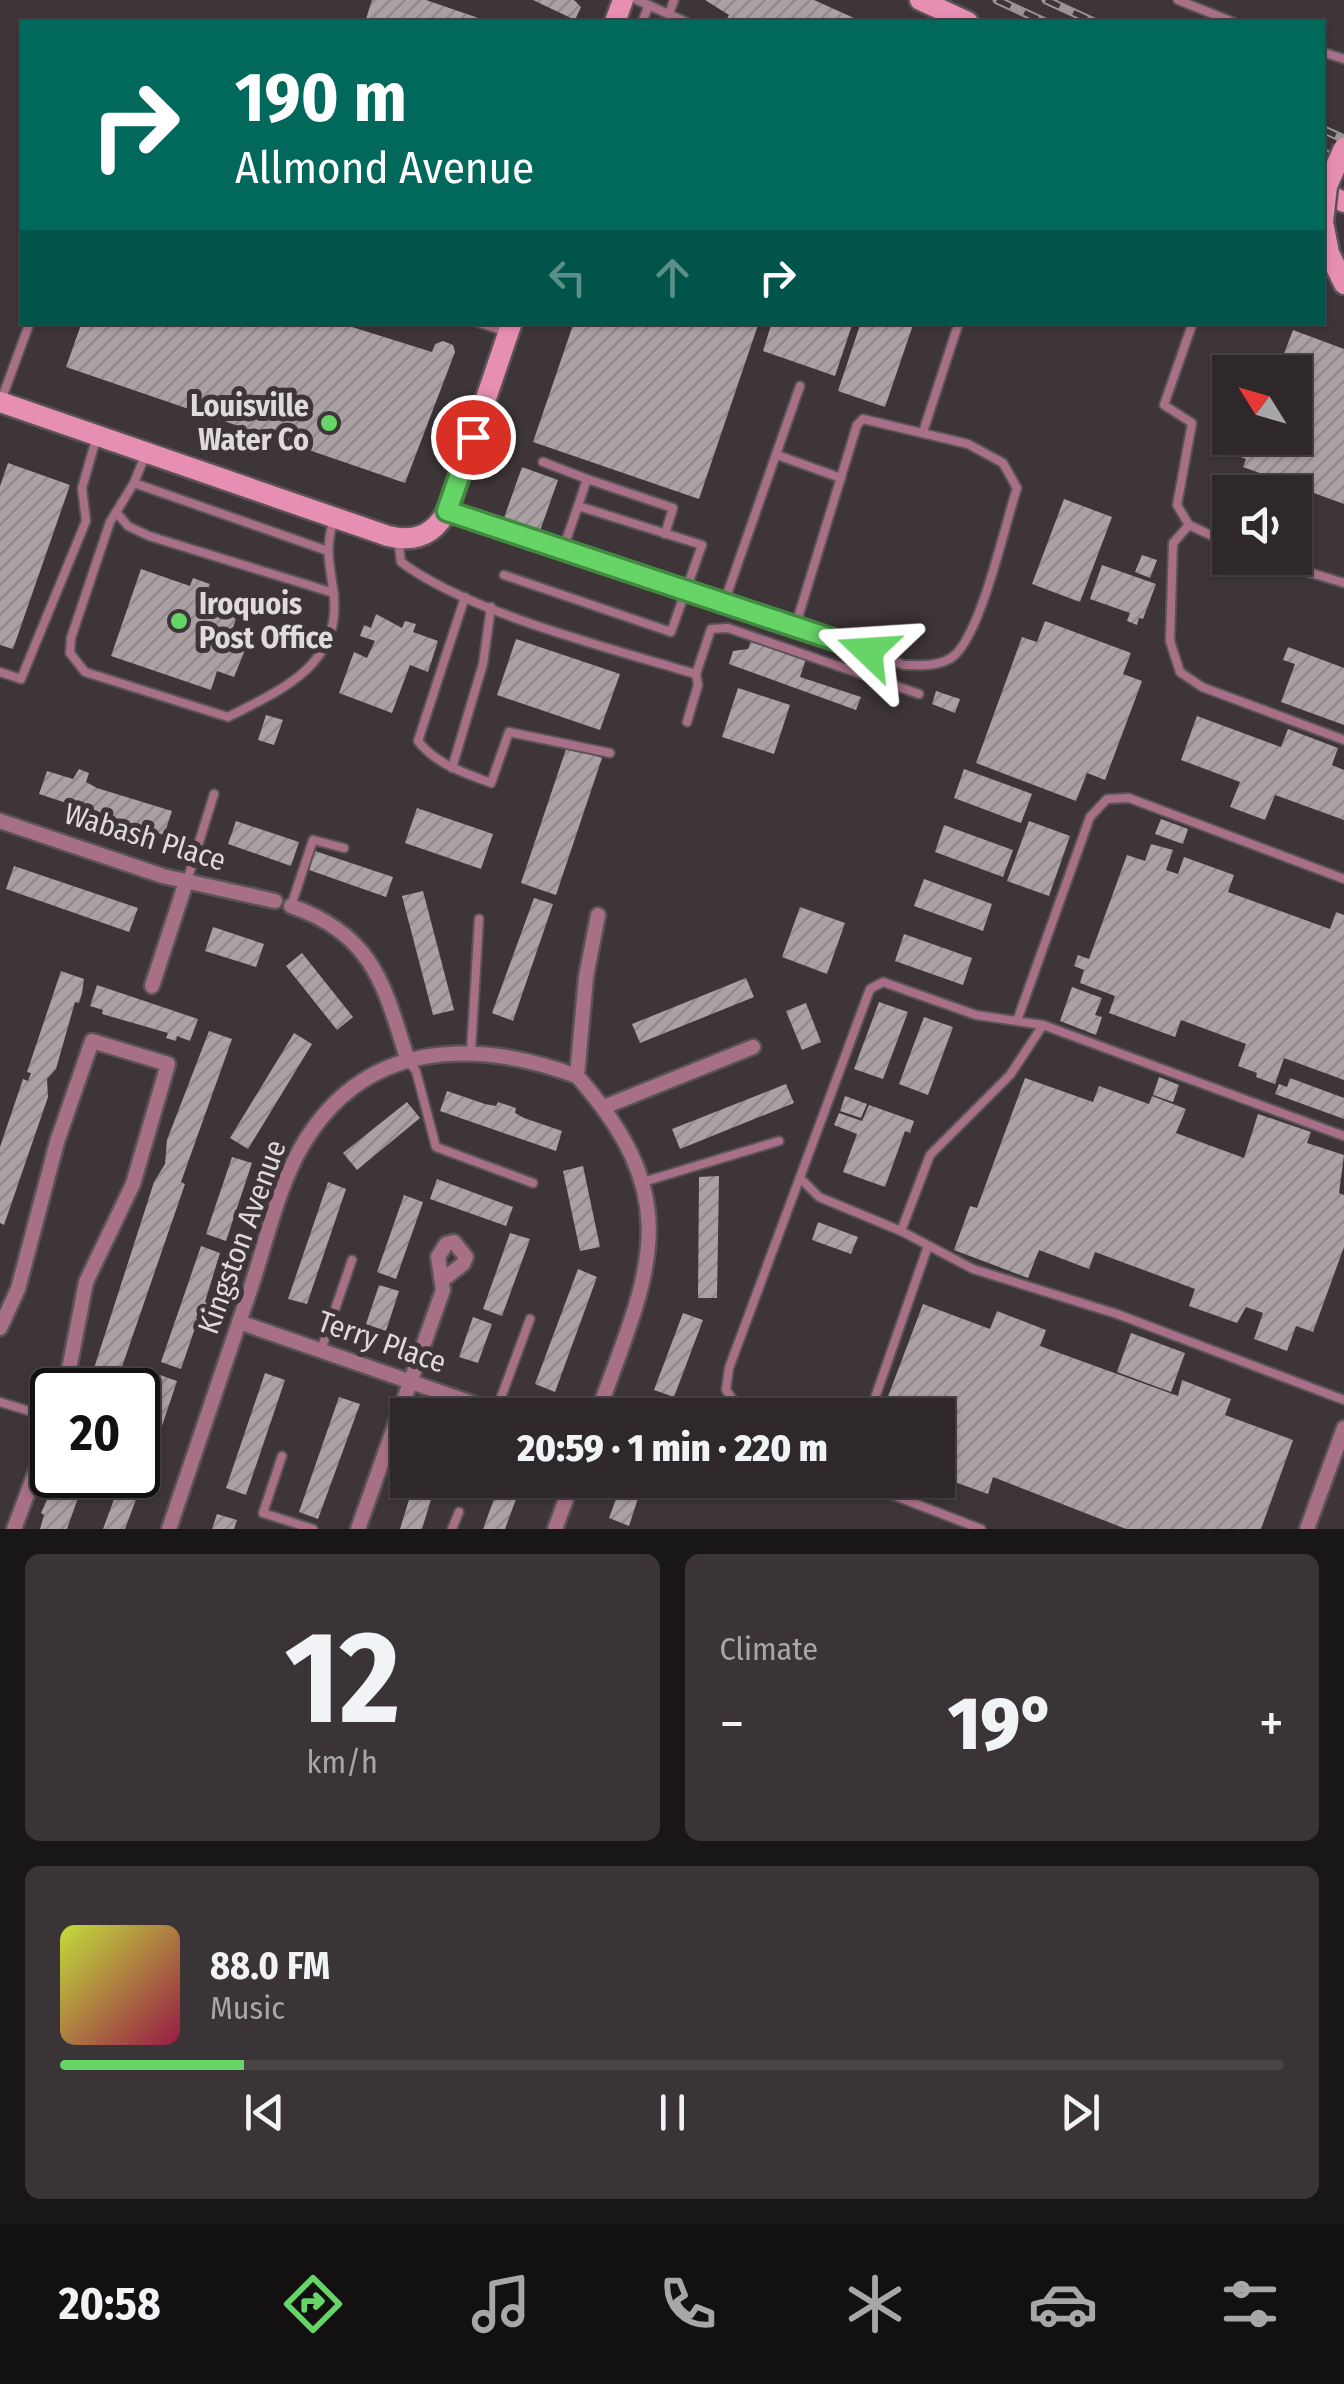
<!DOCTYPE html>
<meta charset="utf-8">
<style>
:root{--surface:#2e282a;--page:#3a3436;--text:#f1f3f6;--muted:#a7a6a8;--line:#494447;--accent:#66d466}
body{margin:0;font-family:"Fira Sans Condensed",sans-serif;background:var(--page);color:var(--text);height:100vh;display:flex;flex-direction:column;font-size:38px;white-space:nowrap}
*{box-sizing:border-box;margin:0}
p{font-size:32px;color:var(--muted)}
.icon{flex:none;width:55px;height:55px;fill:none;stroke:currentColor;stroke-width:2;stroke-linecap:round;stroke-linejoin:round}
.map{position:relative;height:1529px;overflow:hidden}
.drawer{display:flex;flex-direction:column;gap:25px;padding:25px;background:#191617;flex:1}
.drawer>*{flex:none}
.top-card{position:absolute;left:20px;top:20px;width:1305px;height:305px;border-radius:0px;box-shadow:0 2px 8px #0004,0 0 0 2px var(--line);background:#00695c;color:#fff;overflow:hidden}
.needle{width:65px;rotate:307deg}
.controls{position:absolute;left:1212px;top:355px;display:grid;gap:20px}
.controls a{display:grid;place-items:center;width:100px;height:100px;border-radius:0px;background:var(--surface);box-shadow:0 2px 8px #0004,0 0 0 2px var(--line);font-size:50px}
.speed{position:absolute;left:30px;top:1368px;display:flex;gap:20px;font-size:50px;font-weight:700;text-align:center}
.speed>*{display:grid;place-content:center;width:130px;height:130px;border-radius:50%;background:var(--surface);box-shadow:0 2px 8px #0004,0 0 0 2px var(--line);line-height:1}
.speed .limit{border:5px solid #111;border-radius:15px;background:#fff;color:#111}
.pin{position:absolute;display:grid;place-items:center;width:85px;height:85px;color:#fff;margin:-42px;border:5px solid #fff;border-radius:50%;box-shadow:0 2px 10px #0007}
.me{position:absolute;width:110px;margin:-55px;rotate:290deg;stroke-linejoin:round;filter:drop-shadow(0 0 8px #0008)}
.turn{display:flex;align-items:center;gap:35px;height:210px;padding:0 50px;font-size:45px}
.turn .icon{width:130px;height:130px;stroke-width:2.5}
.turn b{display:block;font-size:70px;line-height:85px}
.lanes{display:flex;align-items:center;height:95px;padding:0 50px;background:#0003;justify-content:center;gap:50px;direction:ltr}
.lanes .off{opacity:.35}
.big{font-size:75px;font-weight:800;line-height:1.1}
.drawer .tile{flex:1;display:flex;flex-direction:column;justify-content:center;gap:15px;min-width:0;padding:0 35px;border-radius:15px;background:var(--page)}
.drawer .dial{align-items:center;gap:0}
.dial b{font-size:130px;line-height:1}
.song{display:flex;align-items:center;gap:30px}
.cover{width:120px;height:120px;border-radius:15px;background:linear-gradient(135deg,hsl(70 70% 55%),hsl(340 70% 35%))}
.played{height:10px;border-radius:5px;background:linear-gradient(90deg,var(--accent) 15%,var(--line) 15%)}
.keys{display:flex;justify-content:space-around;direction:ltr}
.heat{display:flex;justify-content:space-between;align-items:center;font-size:55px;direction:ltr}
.drawer .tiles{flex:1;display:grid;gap:25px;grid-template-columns:1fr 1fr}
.tile:last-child{grid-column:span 2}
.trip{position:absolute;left:390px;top:1398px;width:565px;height:100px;border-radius:0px;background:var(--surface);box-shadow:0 2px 8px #0004,0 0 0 2px var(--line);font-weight:800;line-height:100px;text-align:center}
.tabs{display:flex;height:160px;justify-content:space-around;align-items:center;background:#121011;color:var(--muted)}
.tabs .icon{width:70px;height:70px}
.tabs .on{color:var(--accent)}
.tabs b{font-size:45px;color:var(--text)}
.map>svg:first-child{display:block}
.building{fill:url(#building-hatch)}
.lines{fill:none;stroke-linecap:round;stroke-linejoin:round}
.lane-casing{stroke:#5a5356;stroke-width:12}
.street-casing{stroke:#5a5356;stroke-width:19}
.secondary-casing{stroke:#5a5356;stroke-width:25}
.lane{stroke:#a87087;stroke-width:8}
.street{stroke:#a87087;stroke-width:14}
.secondary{stroke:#e78eb3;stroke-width:20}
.rail-casing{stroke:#9a9496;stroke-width:9}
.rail{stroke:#3d3538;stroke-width:5;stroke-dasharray:15;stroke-linecap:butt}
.secondary-bridge-casing{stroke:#5a5356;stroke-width:25;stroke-linecap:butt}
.secondary-bridge{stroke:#e78eb3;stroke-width:20}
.route-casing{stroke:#428a42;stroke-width:25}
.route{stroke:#66d466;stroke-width:18}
.poi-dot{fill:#66d466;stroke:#3d3538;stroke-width:4}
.labels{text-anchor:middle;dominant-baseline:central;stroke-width:10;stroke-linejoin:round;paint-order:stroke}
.poi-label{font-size:30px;font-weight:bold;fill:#dfdadc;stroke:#3d3538;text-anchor:end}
.street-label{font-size:30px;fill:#dfdadc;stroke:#3d3538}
</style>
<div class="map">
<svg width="1344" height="1529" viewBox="0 0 1344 1529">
<defs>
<pattern id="building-hatch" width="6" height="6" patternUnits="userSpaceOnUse" patternTransform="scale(2.5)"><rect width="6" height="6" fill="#aba1a4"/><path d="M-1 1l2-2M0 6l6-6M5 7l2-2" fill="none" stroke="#91898c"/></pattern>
</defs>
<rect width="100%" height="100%" fill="#3d3538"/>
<g class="building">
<path d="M372,0H426L490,22H365Z"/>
<path d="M533,0H574L581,7L575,20Z"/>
<path d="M705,0H814L863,22H725L729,15Z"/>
<path d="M82,322H336L432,352L435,344L443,341L453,345L455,352L405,483L66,367Z"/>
<path d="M574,322H759L699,499L533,442Z"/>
<path d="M772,322H853L835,376L763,351Z"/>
<path d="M861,322H914L885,407L838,391Z"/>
<path d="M1293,330L1344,349V504L1243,467L1246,459L1218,449L1225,430L1230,438H1295V372H1277Z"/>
<path d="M8,463L70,485L13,649L0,645V486Z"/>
<path d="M522,467L558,480L540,531L504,518Z"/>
<path d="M1064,499L1112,517L1080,602L1032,584Z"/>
<path d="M1142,555L1157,560L1150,578L1135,572Z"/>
<path d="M1102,565L1156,584L1143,619L1139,618L1137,625L1127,621L1130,613L1090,599Z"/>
<path d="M141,569L190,586L193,578L210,584L207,592L241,603L229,640L247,645L234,677L217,671L211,690L111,656Z"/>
<path d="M376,614L402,628L405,621L416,624L413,632L438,641L428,672L410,665L392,713L339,693L354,652L367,658L375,641L360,636L364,625L371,628Z"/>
<path d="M1045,621L1131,653L1123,674L1142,681L1105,780L1087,773L1076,801L976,763L1022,637L1037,642Z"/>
<path d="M516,639L620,674L600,730L497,695Z"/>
<path d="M751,641L806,659L800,677L861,697L856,710L729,664L733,651L748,649Z"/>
<path d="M1288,647L1344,668V725L1281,702L1295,664L1283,660Z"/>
<path d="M738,688L790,705L774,754L722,737Z"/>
<path d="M936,691L960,699L955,713L932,704Z"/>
<path d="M266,715L283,720L274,745L258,740Z"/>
<path d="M1197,716L1281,747L1288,729L1338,748L1332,765L1344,770V820L1275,795L1265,820L1230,807L1240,782L1181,760Z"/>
<path d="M567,746L602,758L556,895L521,883Z"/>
<path d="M79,769L89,773L86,782L97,788L172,811L164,835L39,794L47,771L73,779Z"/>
<path d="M964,769L1032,794L1021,823L954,798Z"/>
<path d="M417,808L493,834L481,869L405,843Z"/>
<path d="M1161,819L1188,829L1183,844L1155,834Z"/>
<path d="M236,821L299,842L291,866L228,844Z"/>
<path d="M1029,821L1070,836L1049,896L1007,881Z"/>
<path d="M944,825L1013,850L1003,877L935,852Z"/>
<path d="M1151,844L1173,850L1166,870L1178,874L1184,857L1234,875L1228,892L1330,929L1336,912L1344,915V1080L1284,1058L1275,1084L1256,1077L1257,1073L1238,1066L1246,1044L1181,1020L1175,1037L1109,1013L1115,996L1080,983L1084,970L1074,966L1078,955L1089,959L1127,855L1145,861Z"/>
<path d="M315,851L393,877L386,897L309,870Z"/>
<path d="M14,866L138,908L129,932L6,889Z"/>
<path d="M924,879L992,904L983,931L914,906Z"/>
<path d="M423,891L454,1010L433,1015L402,896Z"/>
<path d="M534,898L553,904L513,1021L492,1013Z"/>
<path d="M800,907L845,923L827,974L782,957Z"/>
<path d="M213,927L264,944L256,967L205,951Z"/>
<path d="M904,934L972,958L963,985L895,961Z"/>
<path d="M302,953L353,1017L337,1030L286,966Z"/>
<path d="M61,971L84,979L82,993L79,1003L75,1002L56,1069L47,1079L48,1097L4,1225L0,1223V1147L23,1079L28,1081L31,1073L27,1072Z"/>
<path d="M746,978L754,997L640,1043L632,1024Z"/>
<path d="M97,985L198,1019L190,1041L177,1036L176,1041L166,1038L168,1033L102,1014L103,1010L90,1006Z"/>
<path d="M1072,987L1102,998L1095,1015L1102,1017L1096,1035L1060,1021Z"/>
<path d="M879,1002L908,1012L883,1079L854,1069Z"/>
<path d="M806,1003L821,1042L802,1050L786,1011Z"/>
<path d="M924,1017L953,1027L928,1095L899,1084Z"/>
<path d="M209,1031L232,1039L181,1182L185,1184L114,1390H87L154,1182L165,1164L167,1140Z"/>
<path d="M294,1033L312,1044L248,1149L230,1138Z"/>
<path d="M1159,1077L1179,1085L1173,1102L1153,1095Z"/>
<path d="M1025,1078L1093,1102L1099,1086L1149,1104L1152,1096L1186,1109L1176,1133L1244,1158L1258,1114L1311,1132L1307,1143L1344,1155L1339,1193L1344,1195V1247L1313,1332L1296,1326L1287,1351L1254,1339L1263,1313L1246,1307L1237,1323L1189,1306L1195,1289L1095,1252L1089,1269L1039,1250L1028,1278L954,1250L970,1206L977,1208Z"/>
<path d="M1290,1078L1344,1098V1119L1275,1094L1279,1084L1287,1087Z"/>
<path d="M786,1084L794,1103L680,1149L672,1129Z"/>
<path d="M447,1091L485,1104L496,1106L498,1102L516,1108L515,1113L524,1118L562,1131L556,1151L440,1111Z"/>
<path d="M845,1096L867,1104L861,1118L840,1111Z"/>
<path d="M407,1102L420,1118L357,1170L343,1153Z"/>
<path d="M869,1105L914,1121L910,1133L905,1131L885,1187L843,1172L857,1134L834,1125L839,1113L862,1121Z"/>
<path d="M232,1157L252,1163L226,1241L206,1234Z"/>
<path d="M583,1166L600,1247L580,1251L563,1171Z"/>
<path d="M719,1176L717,1298H698L699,1177Z"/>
<path d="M437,1179L513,1207L506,1226L430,1199Z"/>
<path d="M328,1182L346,1189L307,1304L288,1299Z"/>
<path d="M404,1195L423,1202L396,1279L377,1272Z"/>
<path d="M818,1222L858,1237L851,1254L812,1240Z"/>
<path d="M510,1233L530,1239L502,1316L483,1309Z"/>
<path d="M201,1246L220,1253L205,1302L210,1304L204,1321L199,1320L194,1331L181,1369L161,1362Z"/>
<path d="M578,1269L597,1277L555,1392L535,1384Z"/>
<path d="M379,1285L399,1291L386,1331L366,1324Z"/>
<path d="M923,1304L990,1329L997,1311L1046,1330L1040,1346L1178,1396L1182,1380L1231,1399L1225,1415L1293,1440L1261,1529H1126L993,1477L988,1494L938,1476L943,1459L938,1457V1415H881Z"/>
<path d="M683,1313L703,1320L674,1397L654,1390Z"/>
<path d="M473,1317L492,1324L478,1363L459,1357Z"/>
<path d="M1131,1333L1185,1353L1171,1392L1117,1372Z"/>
<path d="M265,1373L285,1380L246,1495L226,1488Z"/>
<path d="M157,1374L177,1381L151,1459L138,1454V1433Z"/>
<path d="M339,1397L360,1404L318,1519L299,1512Z"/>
<path d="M138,1467L147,1470L125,1529H103L123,1475H138Z"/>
<path d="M58,1475H86L67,1529H40L44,1515L41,1513Z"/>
<path d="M415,1480H437L422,1529H400Z"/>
<path d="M501,1480H523L505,1529H483Z"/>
<path d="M623,1480H644L629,1526L609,1518Z"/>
<path d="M878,1480H931L925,1498Z"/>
<path d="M217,1514L237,1520L234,1529H212Z"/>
</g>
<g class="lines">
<g class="lane-casing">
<g id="lane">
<path d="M637,0L686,22"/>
<path d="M1178,0L1233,22"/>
<path d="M669,14L674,0"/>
<path d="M642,22L649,5"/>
<path d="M1322,52L1344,59"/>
<path d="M477,322L504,331"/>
<path d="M2,398L30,322"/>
<path d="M923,432L959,322"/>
<path d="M146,453L134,483L110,522L71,638L70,653L85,672L228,717C279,691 340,666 334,598C331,566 324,554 333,522"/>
<path d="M777,455L841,478"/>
<path d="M543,462L587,479L578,506"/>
<path d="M587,479L673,508L665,534"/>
<path d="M134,483L325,550"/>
<path d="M116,512L128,526L149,536L334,593"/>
<path d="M451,512L687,588L904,665C921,665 936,667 951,658C980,640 1005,524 1017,488L1003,463L968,444L863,419L857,425L796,624"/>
<path d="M1189,525L1177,505L1192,423L1164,405L1193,322"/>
<path d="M398,538L401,562C469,613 612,649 696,674L711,629L728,628L919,694"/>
<path d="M1230,544L1189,525L1173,543L1170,641L1180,672L1202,687L1344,740"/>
<path d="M1262,558L1344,583"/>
<path d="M504,575L671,632L702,545L578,506L563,549"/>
<path d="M465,597L418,741C437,765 463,772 491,783L509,732L610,753"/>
<path d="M725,600L800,386"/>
<path d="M0,672L21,679L86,521L82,488L97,436"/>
<path d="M687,722L698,685L696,674"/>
<path d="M452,768L483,664L491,607"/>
<path d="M187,881L214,794"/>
<path d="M291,906L313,840L344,848"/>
<path d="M1018,1018L1090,817L1107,799L1129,798L1344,879"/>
<path d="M471,1051L479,919"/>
<path d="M408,1061L416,1071L436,1147L533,1183"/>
<path d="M1344,1136L1043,1025L1010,1075L930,1155L901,1231L973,1269L1117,1314L1344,1400"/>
<path d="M800,1178L819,1197L901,1231"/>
<path d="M643,1182L779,1141"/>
<path d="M321,1350L352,1260"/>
<path d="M0,1402L52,1418"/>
<path d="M496,1411L530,1319"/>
<path d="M751,1415L739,1408L726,1390L729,1368L870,989L883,982L976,1015L1043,1025"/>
<path d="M869,1415L928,1246"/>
<path d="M282,1456L263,1513L313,1529"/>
<path d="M854,1480L981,1529"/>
<path d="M452,1529L459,1512"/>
</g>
</g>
<g class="street-casing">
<g id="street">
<path d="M0,821L163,876L275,901"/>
<path d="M291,906C374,935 384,985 408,1061"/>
<path d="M152,986L186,882"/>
<path d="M604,1107L753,1047"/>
<path d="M239,1322L506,1415"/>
<path d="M0,1328L18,1289L57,1142L92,1041L168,1064L133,1184L86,1282L65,1390"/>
<path d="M597,1415C648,1273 690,1204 577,1076L586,977L598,915"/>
<path d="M14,1529L52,1428"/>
<path d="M169,1529C196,1449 223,1370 250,1290C266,1243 277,1189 302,1146C364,1040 473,1038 577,1076"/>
<path d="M358,1529L443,1290L438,1257L446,1244L454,1242L466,1257L463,1264L445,1278"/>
<path d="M555,1529L573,1480"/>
<path d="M1307,1529L1344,1428"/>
</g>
</g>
<g class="secondary-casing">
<g id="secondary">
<path d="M920,0L968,22"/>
<path d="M615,22L623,0"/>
<path d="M1322,192L1344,202"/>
<path d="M1323,222L1329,253L1344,284"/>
<path d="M0,402L388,536C416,543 436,534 449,507L512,322"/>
</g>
</g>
<use href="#lane" class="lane"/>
<use href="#street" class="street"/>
<use href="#secondary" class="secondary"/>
<g class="rail-casing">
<g id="rail">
<path d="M997,0L1045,22"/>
<path d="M1046,0L1094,22"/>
<path d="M1322,129L1344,139"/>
<path d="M1322,152L1344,162"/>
</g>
</g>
<use href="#rail" class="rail"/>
<g class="secondary-bridge-casing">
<path id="secondary-bridge" d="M1323,222L1327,186L1344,148"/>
</g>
<use href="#secondary-bridge" class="secondary-bridge"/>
</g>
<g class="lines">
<g class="route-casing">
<path id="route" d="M473,437L447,511L868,651"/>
</g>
<use href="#route" class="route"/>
</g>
<g class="poi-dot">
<circle cx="329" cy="423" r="10"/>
<circle cx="179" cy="621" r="10"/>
</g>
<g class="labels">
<g class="poi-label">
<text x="309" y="406">Louisville<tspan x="309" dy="34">Water Co</tspan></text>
<text x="199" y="604" text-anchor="start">Iroquois<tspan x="199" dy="34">Post Office</tspan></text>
</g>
<g class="street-label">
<text transform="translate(145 837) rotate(17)">Wabash Place</text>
<text transform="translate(242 1237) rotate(-70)">Kingston Avenue</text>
<text transform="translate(382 1342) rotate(19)">Terry Place</text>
</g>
</g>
</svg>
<div class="controls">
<a><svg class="needle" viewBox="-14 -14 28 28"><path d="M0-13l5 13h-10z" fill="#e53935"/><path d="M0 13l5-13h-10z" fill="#a7a6a8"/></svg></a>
<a><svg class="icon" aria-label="sound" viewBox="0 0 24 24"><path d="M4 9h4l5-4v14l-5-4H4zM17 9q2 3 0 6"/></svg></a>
</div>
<div class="speed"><div class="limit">20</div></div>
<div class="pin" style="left:473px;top:437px;background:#d93025"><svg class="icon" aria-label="arrive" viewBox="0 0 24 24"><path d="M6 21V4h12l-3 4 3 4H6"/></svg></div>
<svg class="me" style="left:868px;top:651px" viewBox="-20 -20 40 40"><path d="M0-17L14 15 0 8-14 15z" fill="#66d466" stroke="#fff" stroke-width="4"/></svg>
<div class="trip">20:59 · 1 min · 220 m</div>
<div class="top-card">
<div class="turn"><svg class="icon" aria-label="right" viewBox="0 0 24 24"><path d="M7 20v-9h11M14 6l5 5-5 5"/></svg><div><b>190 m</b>Allmond Avenue</div></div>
<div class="lanes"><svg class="icon off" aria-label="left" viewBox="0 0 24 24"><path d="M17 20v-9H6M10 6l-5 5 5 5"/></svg><svg class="icon off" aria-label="ahead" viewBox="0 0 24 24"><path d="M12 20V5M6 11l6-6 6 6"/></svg><svg class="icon" aria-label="right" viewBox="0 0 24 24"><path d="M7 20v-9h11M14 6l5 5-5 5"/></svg></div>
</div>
</div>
<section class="drawer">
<div class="tiles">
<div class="tile dial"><b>12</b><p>km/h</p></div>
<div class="tile"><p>Climate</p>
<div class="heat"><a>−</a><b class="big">19°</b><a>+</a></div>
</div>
<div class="tile">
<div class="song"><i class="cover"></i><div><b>88.0 FM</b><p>Music</p></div></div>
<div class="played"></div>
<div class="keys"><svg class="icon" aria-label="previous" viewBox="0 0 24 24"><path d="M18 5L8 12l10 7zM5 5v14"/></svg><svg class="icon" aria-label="pause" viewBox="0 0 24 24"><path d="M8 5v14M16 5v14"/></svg><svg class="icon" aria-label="next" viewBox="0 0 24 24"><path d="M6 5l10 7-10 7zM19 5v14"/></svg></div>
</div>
</div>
</section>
<nav class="tabs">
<b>20:58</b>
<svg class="icon on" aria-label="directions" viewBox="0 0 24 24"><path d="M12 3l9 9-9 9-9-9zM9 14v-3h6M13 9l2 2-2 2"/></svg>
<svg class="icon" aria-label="music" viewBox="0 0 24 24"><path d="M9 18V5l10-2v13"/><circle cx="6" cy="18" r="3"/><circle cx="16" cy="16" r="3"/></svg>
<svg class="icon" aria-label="phone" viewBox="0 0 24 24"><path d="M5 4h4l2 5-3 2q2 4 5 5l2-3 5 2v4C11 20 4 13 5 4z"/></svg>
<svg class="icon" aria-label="climate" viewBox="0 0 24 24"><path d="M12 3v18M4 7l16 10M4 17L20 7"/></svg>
<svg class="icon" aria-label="car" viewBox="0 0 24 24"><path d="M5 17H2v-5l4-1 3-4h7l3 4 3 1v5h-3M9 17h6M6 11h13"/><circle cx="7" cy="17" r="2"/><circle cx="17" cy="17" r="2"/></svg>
<svg class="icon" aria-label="filters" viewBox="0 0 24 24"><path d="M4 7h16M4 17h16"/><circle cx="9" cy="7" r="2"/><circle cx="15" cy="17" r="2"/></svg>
</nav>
